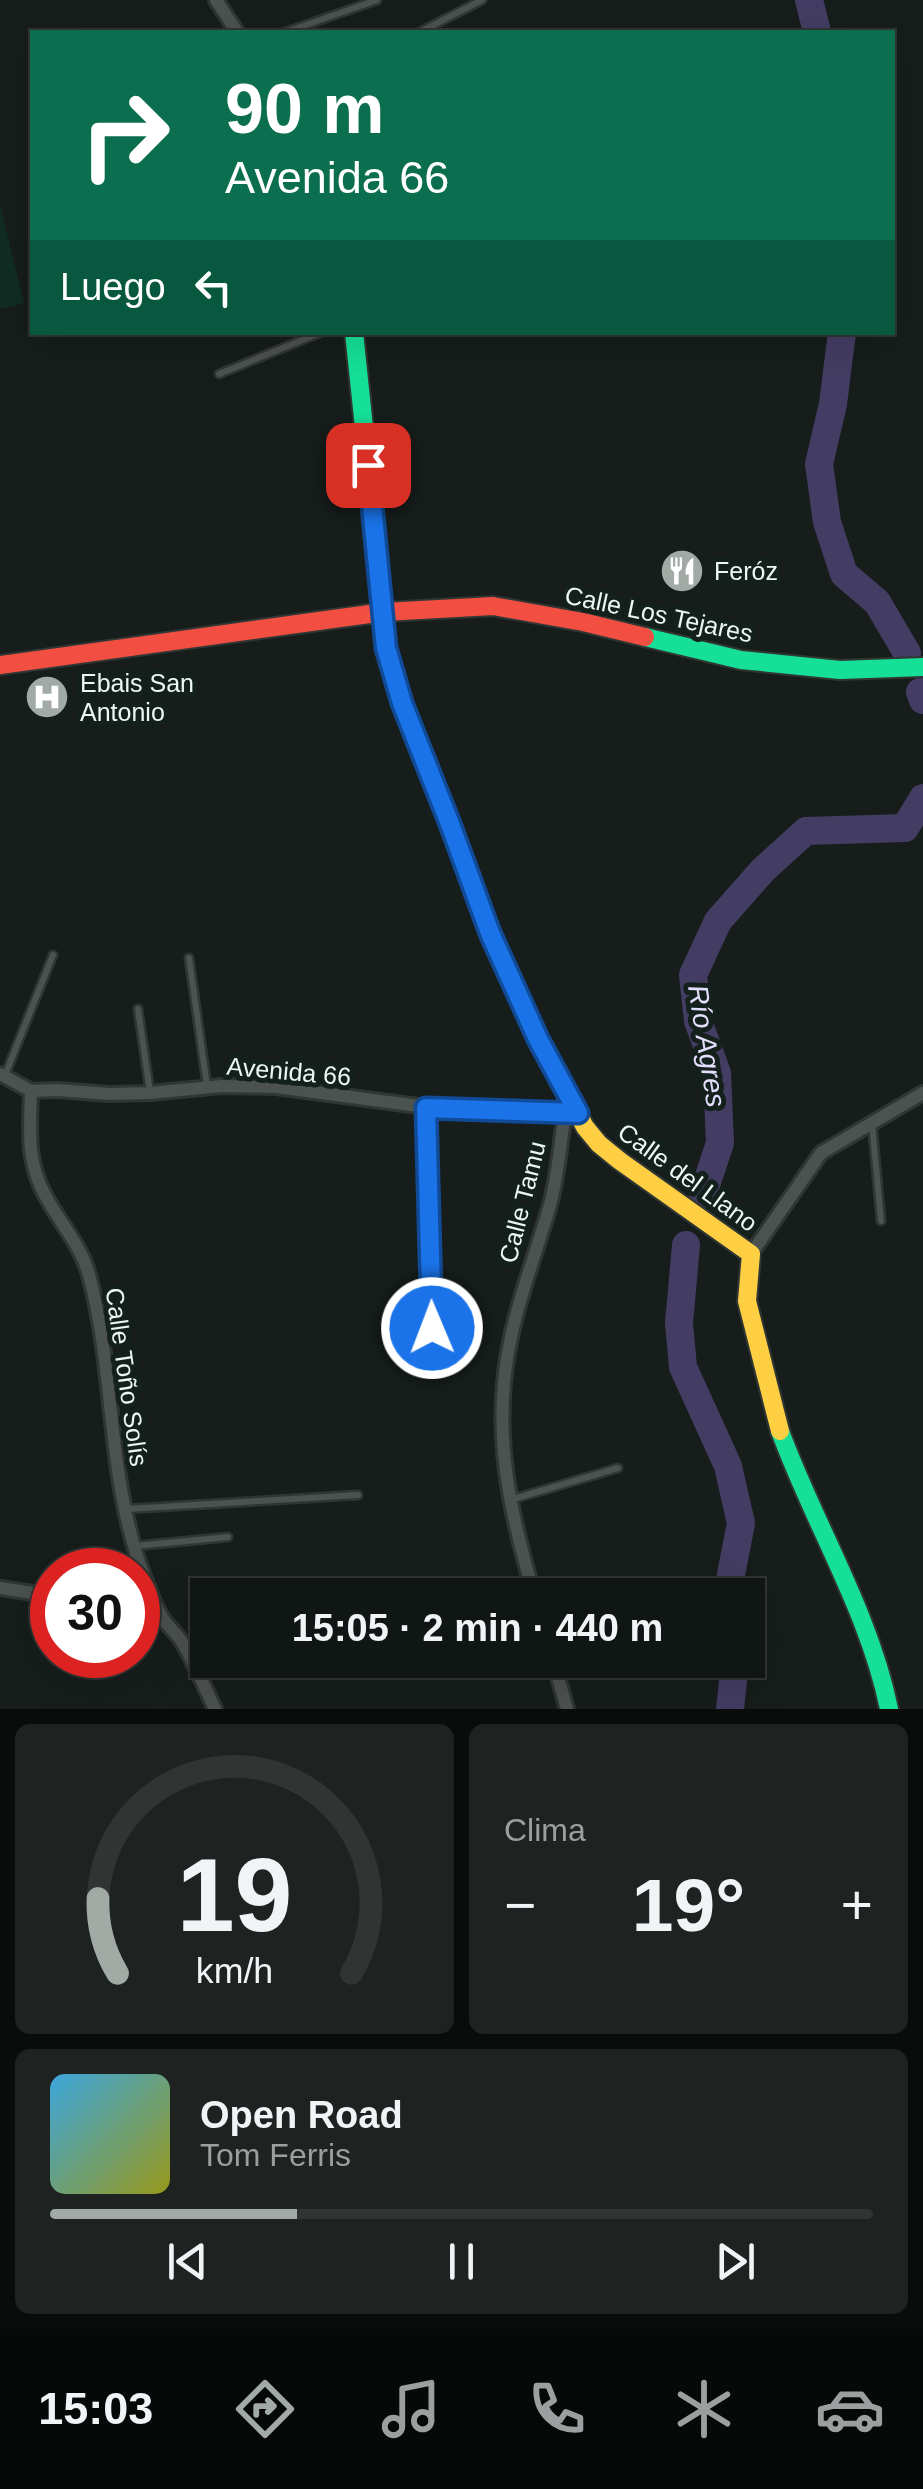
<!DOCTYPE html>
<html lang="es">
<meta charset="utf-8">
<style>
:root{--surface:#101614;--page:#1e2322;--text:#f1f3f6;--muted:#9c9fa0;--line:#303534;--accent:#a2aaa6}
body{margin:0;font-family:Arial,sans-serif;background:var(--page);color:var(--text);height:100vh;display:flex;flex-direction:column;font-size:38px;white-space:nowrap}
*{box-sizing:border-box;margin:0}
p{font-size:32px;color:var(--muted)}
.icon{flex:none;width:55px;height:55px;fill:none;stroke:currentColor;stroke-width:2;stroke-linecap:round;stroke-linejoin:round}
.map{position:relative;height:1709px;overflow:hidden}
.drawer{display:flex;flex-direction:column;gap:15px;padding:15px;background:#090c0b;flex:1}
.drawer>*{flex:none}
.banner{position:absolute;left:30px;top:30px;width:865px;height:305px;border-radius:0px;box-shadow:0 10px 40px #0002,0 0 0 2px var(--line);background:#0b6e4f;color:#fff;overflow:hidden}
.speed{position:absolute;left:30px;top:1548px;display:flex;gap:20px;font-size:50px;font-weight:700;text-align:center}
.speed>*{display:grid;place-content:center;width:130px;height:130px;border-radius:50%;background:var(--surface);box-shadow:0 10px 40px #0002,0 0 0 2px var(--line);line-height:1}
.speed .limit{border:15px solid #d22;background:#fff;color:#111}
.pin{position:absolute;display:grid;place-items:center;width:85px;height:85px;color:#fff;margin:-42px;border-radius:20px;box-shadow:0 5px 15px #0006}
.me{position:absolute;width:110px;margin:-55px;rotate:359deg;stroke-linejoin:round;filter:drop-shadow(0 0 8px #0008)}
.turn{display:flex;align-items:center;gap:35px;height:210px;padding:0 30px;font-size:45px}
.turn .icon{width:130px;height:130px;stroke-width:2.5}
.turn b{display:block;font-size:70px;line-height:85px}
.then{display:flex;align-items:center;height:95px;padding:0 30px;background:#0003;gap:20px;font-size:38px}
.big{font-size:75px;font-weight:700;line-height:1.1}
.drawer .widget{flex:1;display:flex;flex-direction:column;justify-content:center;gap:15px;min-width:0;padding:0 35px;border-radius:15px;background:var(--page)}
.drawer .dial{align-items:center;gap:0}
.dial svg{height:260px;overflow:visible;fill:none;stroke:var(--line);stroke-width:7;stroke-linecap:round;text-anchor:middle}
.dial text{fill:var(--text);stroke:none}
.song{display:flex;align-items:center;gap:30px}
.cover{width:120px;height:120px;border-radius:15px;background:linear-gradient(135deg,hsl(200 70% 55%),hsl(60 70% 35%))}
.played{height:10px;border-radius:5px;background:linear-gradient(90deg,var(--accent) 30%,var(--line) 30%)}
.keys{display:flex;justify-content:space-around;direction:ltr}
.heat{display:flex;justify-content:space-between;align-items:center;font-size:55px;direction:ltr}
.drawer .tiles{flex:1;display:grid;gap:15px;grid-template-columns:1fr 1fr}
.widget:last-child{grid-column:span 2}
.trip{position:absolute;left:190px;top:1578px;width:575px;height:100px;border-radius:0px;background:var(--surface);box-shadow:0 10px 40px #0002,0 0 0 2px var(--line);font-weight:700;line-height:100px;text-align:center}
.tabs{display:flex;height:160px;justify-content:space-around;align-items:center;background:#060908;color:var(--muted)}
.tabs .icon{width:70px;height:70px}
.tabs .current{color:var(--accent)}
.tabs b{font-size:45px;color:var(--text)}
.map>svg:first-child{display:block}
.green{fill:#112d23}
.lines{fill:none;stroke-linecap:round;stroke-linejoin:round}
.river{stroke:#443d63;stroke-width:28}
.lane-casing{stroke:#303633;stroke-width:11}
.street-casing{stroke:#303633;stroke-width:18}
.fast-casing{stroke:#303633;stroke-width:22}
.slow-casing{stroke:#303633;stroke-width:22}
.jam-casing{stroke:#303633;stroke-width:22}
.lane{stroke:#4c524f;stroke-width:6}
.street{stroke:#4c524f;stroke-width:12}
.fast{stroke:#16e098;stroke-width:18}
.slow{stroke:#ffcf43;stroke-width:18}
.jam{stroke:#f24e42;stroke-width:18}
.route-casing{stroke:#114b97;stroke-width:25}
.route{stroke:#1a73e8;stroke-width:18}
.labels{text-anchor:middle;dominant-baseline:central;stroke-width:10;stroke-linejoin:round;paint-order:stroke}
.poi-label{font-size:25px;fill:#edf6f1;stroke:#13201b;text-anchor:start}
.street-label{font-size:25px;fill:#edf6f1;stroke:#13201b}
.water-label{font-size:28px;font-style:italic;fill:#e3defc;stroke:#13201b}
</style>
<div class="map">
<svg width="923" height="1709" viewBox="0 0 923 1709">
<rect width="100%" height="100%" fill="#161d1a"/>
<path class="green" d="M0,205L24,303L0,309Z"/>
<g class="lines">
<g class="river">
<path d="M809,0L817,32"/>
<path d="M842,332L833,404L819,464L827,522L844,574L877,602L907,653"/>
<path d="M920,692L923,700"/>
<path d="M703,1194L720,1143L717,1073L698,1021L693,975L718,921L763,870L806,831L905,828L923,798"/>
<path d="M686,1245L679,1323L683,1367L728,1466L741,1523L727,1595"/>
<path d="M730,1709L734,1672L732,1660"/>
</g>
<g class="lane-casing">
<g id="lane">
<path d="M286,32L377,0"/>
<path d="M420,32L482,0"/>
<path d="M219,374L322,332"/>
<path d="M189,958L207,1086"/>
<path d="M138,1009L150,1092"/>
<path d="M5,1075L53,955"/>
<path d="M872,1123L881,1221"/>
<path d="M510,1500L618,1468"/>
<path d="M127,1509L358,1495"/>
<path d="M135,1546L228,1537"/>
</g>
</g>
<g class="street-casing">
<g id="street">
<path d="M216,0L237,32"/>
<path d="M0,1074L31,1091L58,1090L109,1094L150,1093L222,1086L276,1087L426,1107L578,1113"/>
<path d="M31,1091C30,1129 26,1160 45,1195C59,1222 81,1245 89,1275C113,1364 108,1458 134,1546C138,1561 154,1605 162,1617C168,1627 179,1635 185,1647C196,1667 205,1688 215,1709"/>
<path d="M426,1107L432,1328"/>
<path d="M751,1254L821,1153L923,1093"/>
<path d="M0,1588L52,1596"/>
<path d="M534,1595C514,1525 497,1457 504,1383C509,1321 533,1264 550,1205C558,1176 560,1144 565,1114"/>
<path d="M138,1613L162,1618"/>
<path d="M553,1660L567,1709"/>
</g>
</g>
<g class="fast-casing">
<g id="fast">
<path d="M354,332L387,648L403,703L451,824L480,906"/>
<path d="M645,637L741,660L840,670L923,667"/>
<path d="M780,1431C814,1524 869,1611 889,1709"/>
</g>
</g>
<g class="slow-casing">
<path id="slow" d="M480,906L490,933L538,1039L585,1127L599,1144L620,1161L751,1254L747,1301L780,1431"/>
</g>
<g class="jam-casing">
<path id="jam" d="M0,665L384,612L493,606L583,622L645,637"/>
</g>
<use href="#lane" class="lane"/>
<use href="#street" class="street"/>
<use href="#fast" class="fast"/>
<use href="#slow" class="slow"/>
<use href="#jam" class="jam"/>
</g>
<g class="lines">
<g class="route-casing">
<path id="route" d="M368,465L386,648L402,703L450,824L490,933L538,1039L578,1113L426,1108L432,1328"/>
</g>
<use href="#route" class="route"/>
</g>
<defs>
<g id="restaurant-disc" transform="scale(2.25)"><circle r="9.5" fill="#a2aaa6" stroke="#13201b"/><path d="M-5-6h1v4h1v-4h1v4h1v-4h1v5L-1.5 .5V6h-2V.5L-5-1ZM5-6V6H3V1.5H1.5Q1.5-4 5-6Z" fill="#fff"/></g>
<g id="hospital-disc" transform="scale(2.25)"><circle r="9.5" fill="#a2aaa6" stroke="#13201b"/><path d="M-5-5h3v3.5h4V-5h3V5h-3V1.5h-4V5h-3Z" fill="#fff"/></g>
</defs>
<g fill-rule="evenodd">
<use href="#restaurant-disc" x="682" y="571"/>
<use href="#hospital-disc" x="47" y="697"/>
</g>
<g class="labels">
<g class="poi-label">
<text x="714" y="571">Feróz</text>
<text x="80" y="683">Ebais San<tspan x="80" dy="29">Antonio</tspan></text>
</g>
<g class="street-label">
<text transform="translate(659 614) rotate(12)">Calle Los Tejares</text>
<text transform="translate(289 1071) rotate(5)">Avenida 66</text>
<text transform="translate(688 1177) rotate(36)">Calle del Llano</text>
<text transform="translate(522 1202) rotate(-76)">Calle Tamu</text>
<text transform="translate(127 1377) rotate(82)">Calle Toño Solís</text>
</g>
<g class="water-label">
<text transform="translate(707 1046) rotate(81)">Río Agres</text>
</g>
</g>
</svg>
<div class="speed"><div class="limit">30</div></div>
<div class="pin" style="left:368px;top:465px;background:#d93025"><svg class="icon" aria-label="arrive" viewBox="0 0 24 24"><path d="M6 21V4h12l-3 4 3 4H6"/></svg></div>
<svg class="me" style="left:432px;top:1328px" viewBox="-20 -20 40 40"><circle r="17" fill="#1a73e8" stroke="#fff" stroke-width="3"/><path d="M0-11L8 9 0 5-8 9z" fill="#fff"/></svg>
<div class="trip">15:05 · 2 min · 440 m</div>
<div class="banner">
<div class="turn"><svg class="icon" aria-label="right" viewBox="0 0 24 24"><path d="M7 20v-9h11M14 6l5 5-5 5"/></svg><div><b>90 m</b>Avenida 66</div></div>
<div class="then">Luego<svg class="icon" aria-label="left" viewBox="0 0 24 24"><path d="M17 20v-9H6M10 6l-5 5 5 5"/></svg></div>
</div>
</div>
<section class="drawer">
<div class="tiles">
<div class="widget dial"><svg viewBox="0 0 100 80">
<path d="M14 69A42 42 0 1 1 86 69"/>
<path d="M14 69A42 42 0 0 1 8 46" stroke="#a2aaa6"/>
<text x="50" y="56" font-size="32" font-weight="700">19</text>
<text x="50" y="72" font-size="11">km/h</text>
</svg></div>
<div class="widget"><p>Clima</p>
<div class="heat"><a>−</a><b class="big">19°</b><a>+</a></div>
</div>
<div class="widget">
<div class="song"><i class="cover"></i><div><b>Open Road</b><p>Tom Ferris</p></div></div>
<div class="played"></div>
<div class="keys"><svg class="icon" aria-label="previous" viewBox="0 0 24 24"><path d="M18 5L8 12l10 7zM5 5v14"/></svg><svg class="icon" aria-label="pause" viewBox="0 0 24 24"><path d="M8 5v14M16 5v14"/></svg><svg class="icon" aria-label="next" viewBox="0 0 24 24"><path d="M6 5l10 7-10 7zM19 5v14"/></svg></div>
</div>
</div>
</section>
<nav class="tabs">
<b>15:03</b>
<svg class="icon current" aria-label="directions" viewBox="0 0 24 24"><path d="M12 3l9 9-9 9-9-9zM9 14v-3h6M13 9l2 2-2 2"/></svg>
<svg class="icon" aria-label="music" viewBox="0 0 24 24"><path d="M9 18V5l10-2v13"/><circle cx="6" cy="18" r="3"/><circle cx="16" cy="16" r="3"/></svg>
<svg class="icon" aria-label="phone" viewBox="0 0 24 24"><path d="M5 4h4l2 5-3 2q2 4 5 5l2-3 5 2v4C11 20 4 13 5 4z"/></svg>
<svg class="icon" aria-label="climate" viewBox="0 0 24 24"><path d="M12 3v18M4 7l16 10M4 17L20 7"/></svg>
<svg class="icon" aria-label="car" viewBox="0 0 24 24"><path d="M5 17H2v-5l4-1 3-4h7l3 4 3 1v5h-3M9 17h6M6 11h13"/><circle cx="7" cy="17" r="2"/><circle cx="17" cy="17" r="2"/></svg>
</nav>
